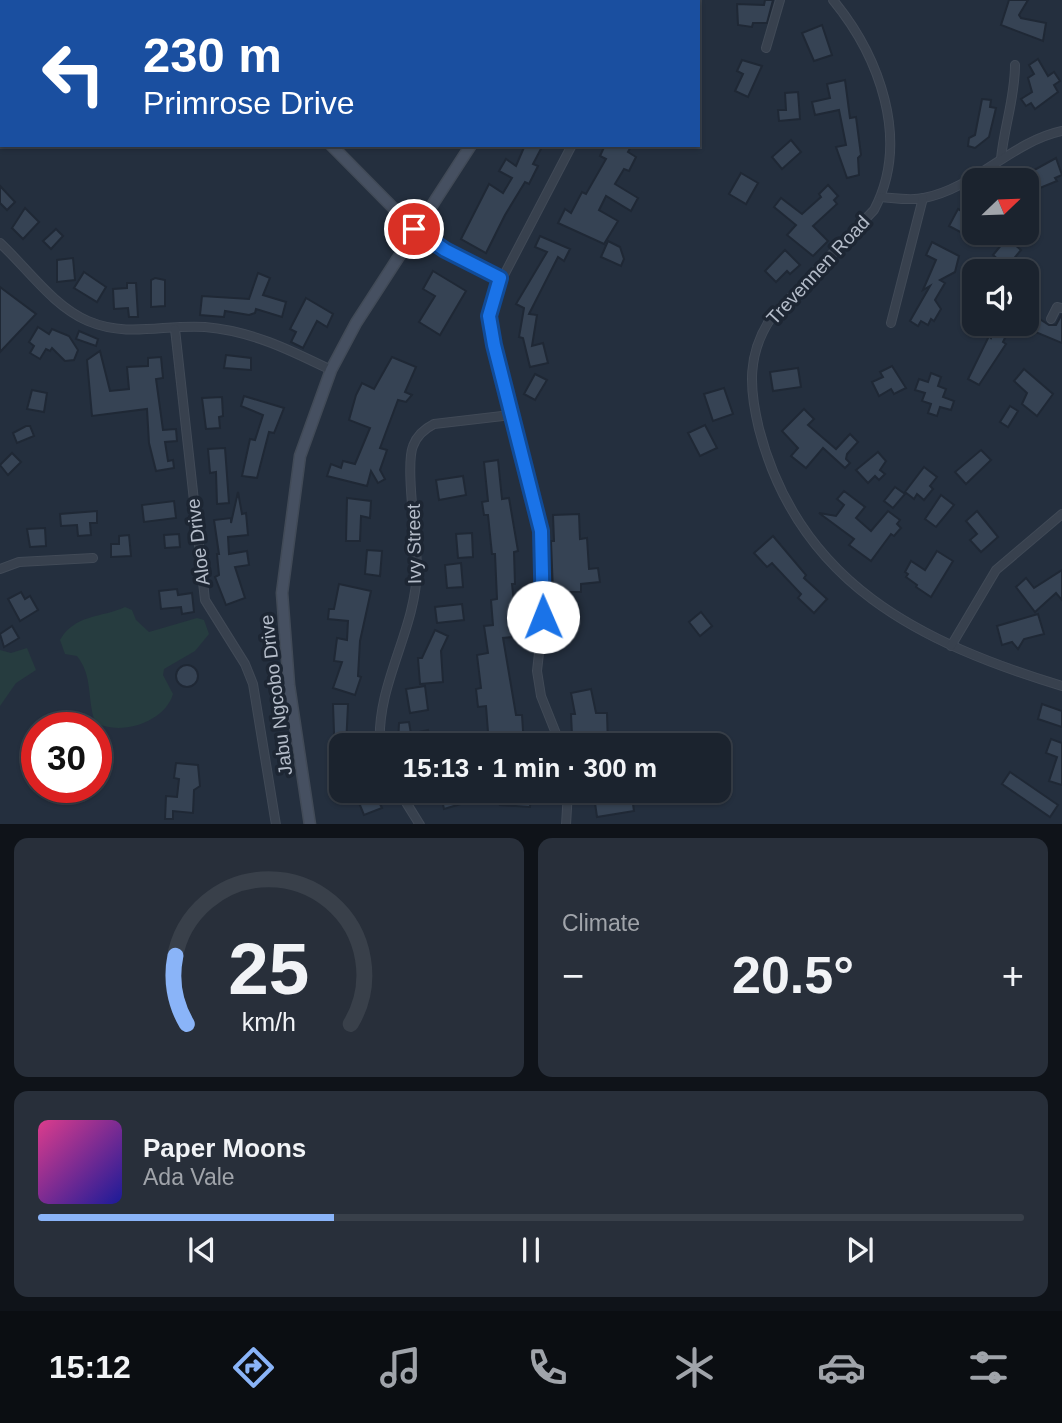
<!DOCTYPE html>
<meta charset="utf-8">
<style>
:root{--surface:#1b232e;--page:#282f3a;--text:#f1f3f6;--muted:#a0a4aa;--line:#39404a;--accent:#8ab4f8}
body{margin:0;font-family:Arial,sans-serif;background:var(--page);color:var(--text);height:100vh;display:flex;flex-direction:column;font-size:26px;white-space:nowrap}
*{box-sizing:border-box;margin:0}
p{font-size:23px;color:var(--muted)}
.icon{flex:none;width:38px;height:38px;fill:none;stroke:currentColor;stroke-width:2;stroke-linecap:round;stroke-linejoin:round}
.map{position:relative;height:824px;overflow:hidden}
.side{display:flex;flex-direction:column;gap:14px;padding:14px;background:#0f1319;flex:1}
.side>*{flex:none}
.top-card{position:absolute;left:0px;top:0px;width:700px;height:147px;box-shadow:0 2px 5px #0004,0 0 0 2px var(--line);background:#1a4fa0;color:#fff;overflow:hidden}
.needle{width:46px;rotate:67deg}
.fabs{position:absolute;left:962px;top:168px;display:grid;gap:14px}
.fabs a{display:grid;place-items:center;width:77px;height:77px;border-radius:14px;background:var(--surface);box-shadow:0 2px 5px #0004,0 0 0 2px var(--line);font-size:35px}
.speed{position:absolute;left:21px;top:712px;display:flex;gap:14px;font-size:35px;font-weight:700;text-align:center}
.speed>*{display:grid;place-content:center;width:91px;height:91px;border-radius:50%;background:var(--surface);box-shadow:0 2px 5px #0004,0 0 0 2px var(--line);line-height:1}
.speed .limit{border:10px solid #d22;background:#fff;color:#111}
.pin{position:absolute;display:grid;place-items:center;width:60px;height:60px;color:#fff;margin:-30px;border:4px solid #fff;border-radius:50%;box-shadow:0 2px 7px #0007}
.me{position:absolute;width:77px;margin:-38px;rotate:359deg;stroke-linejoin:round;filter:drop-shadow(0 0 5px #0008)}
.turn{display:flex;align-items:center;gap:24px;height:147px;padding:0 28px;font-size:32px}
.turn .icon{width:91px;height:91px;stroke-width:2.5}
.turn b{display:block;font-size:49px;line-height:60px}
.big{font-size:52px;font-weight:600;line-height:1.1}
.side .card{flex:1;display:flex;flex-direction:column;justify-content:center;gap:10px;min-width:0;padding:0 24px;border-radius:14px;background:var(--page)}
.side .dial{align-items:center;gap:0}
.dial svg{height:182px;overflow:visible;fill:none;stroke:var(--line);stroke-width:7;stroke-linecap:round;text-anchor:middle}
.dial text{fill:var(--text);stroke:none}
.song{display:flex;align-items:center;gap:21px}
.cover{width:84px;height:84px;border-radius:10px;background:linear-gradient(135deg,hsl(330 70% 55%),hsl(240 70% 35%))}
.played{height:7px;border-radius:4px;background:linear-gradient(90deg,var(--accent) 30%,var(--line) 30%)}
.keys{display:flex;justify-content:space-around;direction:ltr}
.heat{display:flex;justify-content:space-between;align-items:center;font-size:38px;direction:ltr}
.side .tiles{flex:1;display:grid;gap:14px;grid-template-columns:1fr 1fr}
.card:last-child{grid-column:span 2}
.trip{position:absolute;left:329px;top:733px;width:402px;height:70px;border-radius:14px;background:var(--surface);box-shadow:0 2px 5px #0004,0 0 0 2px var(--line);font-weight:600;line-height:70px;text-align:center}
.menu{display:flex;height:112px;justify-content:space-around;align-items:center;background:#0b0e12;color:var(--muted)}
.menu .icon{width:49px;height:49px}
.menu .selected{color:var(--accent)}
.menu b{font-size:32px;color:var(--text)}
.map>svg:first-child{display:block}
.green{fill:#263c3f}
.building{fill:#364354;stroke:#1f2835;stroke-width:2}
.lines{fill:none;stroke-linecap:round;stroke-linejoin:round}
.street-casing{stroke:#414a57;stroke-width:10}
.secondary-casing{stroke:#414a57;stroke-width:13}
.street{stroke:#38414e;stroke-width:8}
.secondary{stroke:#465061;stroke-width:10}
.route-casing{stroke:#114b97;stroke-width:18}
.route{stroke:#1a73e8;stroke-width:12}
.labels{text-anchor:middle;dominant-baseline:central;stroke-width:7;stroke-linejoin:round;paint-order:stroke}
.street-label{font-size:19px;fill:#b4bcc9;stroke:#1d2633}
</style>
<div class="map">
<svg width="1062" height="825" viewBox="0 0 1062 825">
<rect width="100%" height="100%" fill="#242f3e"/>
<g class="green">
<path d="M125,607L132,610L136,620L149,632L197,618L204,620L209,634L195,651L164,669L163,675L173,694C165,722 120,737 95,722C87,699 93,676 77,656L65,654L60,640C75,614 101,618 125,607Z"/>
<path d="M27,648L36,670L16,683L0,706V650L11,653Z"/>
</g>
<g class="building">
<path d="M765,0H773L767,23H753L752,27L738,25L737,4L764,5Z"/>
<path d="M1009,0H1028L1019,15L1021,18L1046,23L1043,41L1001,25Z"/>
<path d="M822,25L832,55L814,61L802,33Z"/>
<path d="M1038,59L1048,76L1054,72L1060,81L1054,85L1058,92L1035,109L1031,103L1026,106L1021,99L1032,92L1028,78L1034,74L1029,65Z"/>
<path d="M742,60L762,66L748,97L735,91L743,74L737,71Z"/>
<path d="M845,80L850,118L856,117L861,155L858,158L859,175L847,178L836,147L846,145L839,110L815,115L812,102L830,98L827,84Z"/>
<path d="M798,92L800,119L779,121L778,110H786L785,93Z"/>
<path d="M982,99L991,100L990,107L996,108L989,137L975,148L968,146L969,138L975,135Z"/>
<path d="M791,140L801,152L782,169L772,157Z"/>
<path d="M525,145H543L533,164L538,166L529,184L525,182L505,215L486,253L461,239L489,184L503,193L512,178L499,171L506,159L516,166Z"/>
<path d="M605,145H632L628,152L636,157L629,171L624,169L615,184L638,198L631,211L606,196L599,210L618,221L604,244L558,223L565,209L571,213L582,192L586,194L606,159L600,156Z"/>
<path d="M1056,158L1062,175L1055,178L1057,181L1035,190L1027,174Z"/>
<path d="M741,173L758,183L746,204L729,194Z"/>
<path d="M828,185L838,196L834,200L837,204L813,226L828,241L813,256L787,235L796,225L774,207L781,198L802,214L821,197L819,194Z"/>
<path d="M0,186L15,202L7,210L0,203Z"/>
<path d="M25,208L39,222L23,239L12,228Z"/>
<path d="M958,209L973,217L964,234L949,226Z"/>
<path d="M56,229L63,236L51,249L43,241Z"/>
<path d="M540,236L570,249L564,261L558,257L529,314L537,315L532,346L543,343L548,363L530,367L523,338L519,337L524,308L516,304L547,252L535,247Z"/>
<path d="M1007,238L1021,250L1007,267L993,255Z"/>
<path d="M608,241L620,247L624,259L621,266L601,257Z"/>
<path d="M932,242L959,256L955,272L940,280L945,283L935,300L941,309L934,321L931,319L928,325L921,321L918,326L910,321L930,286L923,290L936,260L926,255Z"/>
<path d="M785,250L800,265L790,274L787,271L776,282L765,271Z"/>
<path d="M73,258L75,280L57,282V260Z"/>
<path d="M433,271L466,291L440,335L419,322L435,296L423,289Z"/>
<path d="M84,272L106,287L97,302L74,288Z"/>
<path d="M258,273L270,278L263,295L286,302L282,317L256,309L255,313L249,315L225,311L224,317L200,315L202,296L249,299Z"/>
<path d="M155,278L165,280V306L151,307V280Z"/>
<path d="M127,283H136L138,317H129L128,308L114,309L113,289L127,288Z"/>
<path d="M0,287L36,314L0,352Z"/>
<path d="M306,298L333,314L327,327L317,321L303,348L291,342L296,332L290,329Z"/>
<path d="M1062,314V343L1033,331L1038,318L1049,325H1056Z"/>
<path d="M999,324L1010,328L1003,342L1006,344L979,385L968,379L989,336L991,338Z"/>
<path d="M38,327L49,334L52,329L69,336L78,350L74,360L65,361L52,348L50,351L46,349L40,359L30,353L34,346L29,342Z"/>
<path d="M79,331L98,339L96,346L76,339Z"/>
<path d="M100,351L110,391L129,389L127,367L148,366V358L161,357L163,378L156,379L163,430L176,429L177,441L165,442L168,461L173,460L174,468L156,471L149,443L147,409L92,416L87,360Z"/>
<path d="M226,355L251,358V370L224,368Z"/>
<path d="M392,357L416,367L405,392L412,395L406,402L398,400L380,448L387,450L380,470L385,479L378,483L371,471L367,486L327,476L331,464L341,468L343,461L355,464L370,428L349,420L356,395L362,383L374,389Z"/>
<path d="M892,366L906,388L894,394L891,389L879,396L872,382L883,377L880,372Z"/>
<path d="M798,368L801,387L773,391L770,372Z"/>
<path d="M1024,369L1053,394L1037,416L1022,404L1027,393L1014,381Z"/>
<path d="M931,373L941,377L938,386L946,389L943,397L954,401L951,410L940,407L937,416L928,413L931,404L922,401L925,393L915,390L919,379L928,382Z"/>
<path d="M535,374L547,380L535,400L524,394Z"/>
<path d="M724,388L733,414L713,421L704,394Z"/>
<path d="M32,390L47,393L44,412L27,409Z"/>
<path d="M244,396L284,408L274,433L269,432L257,478L242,476L250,439L255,440L263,415L241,406Z"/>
<path d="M222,397L223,416L219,417L220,428L206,429L202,398Z"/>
<path d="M1010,406L1018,411L1008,427L1000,422Z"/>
<path d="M804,409L814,419L808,425L836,449L850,434L858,442L847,454L846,459L850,463L845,468L823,448L806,468L791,456L798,448L782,431Z"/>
<path d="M705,425L717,448L700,456L688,433Z"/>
<path d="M26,426H30L34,436L17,443L13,433Z"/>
<path d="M225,448L229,503L217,504L216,472L210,473L208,449Z"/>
<path d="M981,450L991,460L966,484L955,472Z"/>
<path d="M878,452L886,461L880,470L885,474L879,480L875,476L868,483L856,470Z"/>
<path d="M12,453L21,462L8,475L0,465Z"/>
<path d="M498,460L502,499L509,498L518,551L514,552L515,584H512L515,613L509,614L512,637L503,638L516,715H522L524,746H497L496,732H488L486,706L478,707L476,689L481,688L477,655L488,653L484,626L493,625L491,600L497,599L495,554H492L488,515H484L482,502L488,501L484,462Z"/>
<path d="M924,467L937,477L930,486L933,489L924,500L917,494L914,499L905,492Z"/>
<path d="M463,476L466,495L439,500L436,480Z"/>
<path d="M895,487L905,494L893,508L884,501Z"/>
<path d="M844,491L865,507L856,518L871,531L888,511L900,520L897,524L901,528L894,536L891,534L871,561L849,545L854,539L819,513L836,516L844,505L837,499Z"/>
<path d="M238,492L242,514L246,513L248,535L228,537L229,554L247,551L249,565L235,567L245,598L226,605L215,577L219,575L217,554H219L214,520L231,518V523Z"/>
<path d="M941,495L954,505L936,527L925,519Z"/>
<path d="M347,498L371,501L370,518L361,516L360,541H346Z"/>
<path d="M174,501L176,518L144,522L142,505Z"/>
<path d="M97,511V523H90L91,535L78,536L77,525L61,526L60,514Z"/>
<path d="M977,511L998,537L981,552L970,540L977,534L966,521Z"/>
<path d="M579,514L580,539L587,538L589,569L598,568L600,582L581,584V592H553L551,541H554L553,515Z"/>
<path d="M45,528L46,546L30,547L27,529Z"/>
<path d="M472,533L473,557L458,558L456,534Z"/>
<path d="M179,534L180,547L165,548L164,535Z"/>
<path d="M129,535L131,556L111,557V544H119V536Z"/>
<path d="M773,536L806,575L804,578L827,599L814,613L798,598L801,594L772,563L767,567L754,553Z"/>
<path d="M367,550L382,551L380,576L365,574Z"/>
<path d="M937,551L953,561L931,597L916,587L917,585L906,577L908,574L905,572L911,561L925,570Z"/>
<path d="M461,563L463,587L447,588L445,565Z"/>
<path d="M1062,570V600L1056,593L1035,612L1016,587L1026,578L1034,588Z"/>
<path d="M339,584L371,591L360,641L358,676L361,677L355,695L333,688L342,662L334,661L337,638L347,640L348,621L328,619L329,609H334Z"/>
<path d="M177,589L178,595L192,593L194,612L182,614L181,607L161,609L159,591Z"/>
<path d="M21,592L25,599L30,596L38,610L20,621L8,599Z"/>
<path d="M462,604L464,620L437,623L435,607Z"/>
<path d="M701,612L712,626L700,636L689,622Z"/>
<path d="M1038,614L1044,634L1024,639L1018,649L1012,642L1002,645L997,626Z"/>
<path d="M12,626L19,638L4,647L0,634Z"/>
<path d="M435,630L448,636L441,651L443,682L420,684L418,658H422Z"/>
<circle cx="187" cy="676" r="11"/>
<path d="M425,686L428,710L410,713L406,689Z"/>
<path d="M591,689L596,713H607L608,746H592V734L572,735L571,714H575L571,693Z"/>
<path d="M333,704H348L346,746H341V761H335Z"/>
<path d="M1042,704L1062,711V727L1038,719Z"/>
<path d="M409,722L411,734L428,730L431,741L416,745L415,741L398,743L399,723Z"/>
<path d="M1051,739L1062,743V785L1049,781L1057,757L1046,753Z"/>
<path d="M176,763L198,765L200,786L194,790L193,813L173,811V819H165L166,796L177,797L179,779L174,778Z"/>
<path d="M1010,772L1058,805L1050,817L1002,784Z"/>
<path d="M440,791H462L464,803L444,809Z"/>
<path d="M501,791H531L530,807L500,805Z"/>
<path d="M369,793L373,802L378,800L382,808L364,815L357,798Z"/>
<path d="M632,797L634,811L597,817L595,803Z"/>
</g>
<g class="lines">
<g class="street-casing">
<g id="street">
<path d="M833,0C879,56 911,140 874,210L771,318C747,354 749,388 759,429C799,584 921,643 1062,686"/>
<path d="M685,2L689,0"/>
<path d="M766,48L780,0"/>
<path d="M1001,159C1004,127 1015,98 1015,65"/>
<path d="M881,197C895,198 910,201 924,198C975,188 1011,142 1062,131"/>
<path d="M414,229L475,267L500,278"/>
<path d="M0,243C28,269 53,306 88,321C128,338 165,324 205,327C252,331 290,350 331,370"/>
<path d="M1051,319L1057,307L1062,308"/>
<path d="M891,323L923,198"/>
<path d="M175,329L205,600L245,664L253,684L276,825"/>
<path d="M0,569L19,562L93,558"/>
<path d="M951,646L996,570L1062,514"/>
<path d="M380,746C376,683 416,631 417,569C417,541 405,466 413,446C417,435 424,429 434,424L511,415"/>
<path d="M561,746L541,696L537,671L543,617L541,531L493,345L489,315L492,298L572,145"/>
<path d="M399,791L420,825"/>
<path d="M566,825L568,791"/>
</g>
</g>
<g class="secondary-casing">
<g id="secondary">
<path d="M612,2L616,0"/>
<path d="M0,14H2"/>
<path d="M331,145L414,229"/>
<path d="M310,825L289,685L282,593L300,456L331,370L356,323L471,145"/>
</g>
</g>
<use href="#street" class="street"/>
<use href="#secondary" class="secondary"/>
</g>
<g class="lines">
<g class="route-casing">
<path id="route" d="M414,229L445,250L500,278L489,316L494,345L541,531L543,617"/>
</g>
<use href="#route" class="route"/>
</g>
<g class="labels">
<g class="street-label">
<text transform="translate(818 270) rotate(-47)">Trevennen Road</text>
<text transform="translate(198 542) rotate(-97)">Aloe Drive</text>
<text transform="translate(414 544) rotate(-91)">Ivy Street</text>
<text transform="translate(276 695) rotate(-97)">Jabu Ngcobo Drive</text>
</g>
</g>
</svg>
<div class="fabs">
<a><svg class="needle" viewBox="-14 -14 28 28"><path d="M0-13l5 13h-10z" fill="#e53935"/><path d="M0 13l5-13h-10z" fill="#a0a4aa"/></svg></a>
<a><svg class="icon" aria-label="sound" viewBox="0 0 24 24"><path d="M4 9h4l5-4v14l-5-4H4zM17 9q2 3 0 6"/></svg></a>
</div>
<div class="speed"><div class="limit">30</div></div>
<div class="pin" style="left:414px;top:229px;background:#d93025"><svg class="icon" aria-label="arrive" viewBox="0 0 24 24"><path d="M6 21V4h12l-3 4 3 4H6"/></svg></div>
<svg class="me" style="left:543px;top:617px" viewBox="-20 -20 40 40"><circle r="19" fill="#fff"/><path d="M0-13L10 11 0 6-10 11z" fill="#1a73e8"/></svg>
<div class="trip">15:13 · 1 min · 300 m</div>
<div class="top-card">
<div class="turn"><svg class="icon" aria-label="left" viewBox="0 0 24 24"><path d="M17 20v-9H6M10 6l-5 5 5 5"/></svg><div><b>230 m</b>Primrose Drive</div></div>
</div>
</div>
<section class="side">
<div class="tiles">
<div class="card dial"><svg viewBox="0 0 100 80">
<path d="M14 69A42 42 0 1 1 86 69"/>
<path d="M14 69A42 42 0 0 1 9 39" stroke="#8ab4f8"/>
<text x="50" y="56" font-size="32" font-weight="700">25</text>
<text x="50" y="72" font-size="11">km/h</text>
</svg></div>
<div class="card"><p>Climate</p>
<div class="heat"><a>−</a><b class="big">20.5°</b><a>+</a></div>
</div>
<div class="card">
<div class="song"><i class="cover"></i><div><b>Paper Moons</b><p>Ada Vale</p></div></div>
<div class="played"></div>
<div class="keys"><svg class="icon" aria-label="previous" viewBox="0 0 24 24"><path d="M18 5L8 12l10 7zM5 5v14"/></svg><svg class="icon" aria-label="pause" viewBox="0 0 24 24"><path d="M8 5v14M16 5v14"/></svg><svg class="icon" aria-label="next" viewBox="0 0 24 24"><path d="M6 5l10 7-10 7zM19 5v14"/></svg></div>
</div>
</div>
</section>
<nav class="menu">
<b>15:12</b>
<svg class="icon selected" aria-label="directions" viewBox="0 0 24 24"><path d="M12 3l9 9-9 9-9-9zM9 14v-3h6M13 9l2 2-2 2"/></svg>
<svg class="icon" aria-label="music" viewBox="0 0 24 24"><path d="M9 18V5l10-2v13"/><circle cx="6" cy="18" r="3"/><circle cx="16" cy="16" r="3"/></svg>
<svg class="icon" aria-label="phone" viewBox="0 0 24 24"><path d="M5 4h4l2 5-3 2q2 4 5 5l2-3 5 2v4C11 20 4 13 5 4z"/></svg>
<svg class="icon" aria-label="climate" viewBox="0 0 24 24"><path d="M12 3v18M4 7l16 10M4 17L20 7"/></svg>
<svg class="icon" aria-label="car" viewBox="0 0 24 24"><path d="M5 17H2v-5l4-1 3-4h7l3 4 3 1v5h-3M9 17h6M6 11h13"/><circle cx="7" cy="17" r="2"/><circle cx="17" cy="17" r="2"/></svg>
<svg class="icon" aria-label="filters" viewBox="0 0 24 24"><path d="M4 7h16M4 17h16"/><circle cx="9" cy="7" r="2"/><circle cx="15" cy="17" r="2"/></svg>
</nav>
